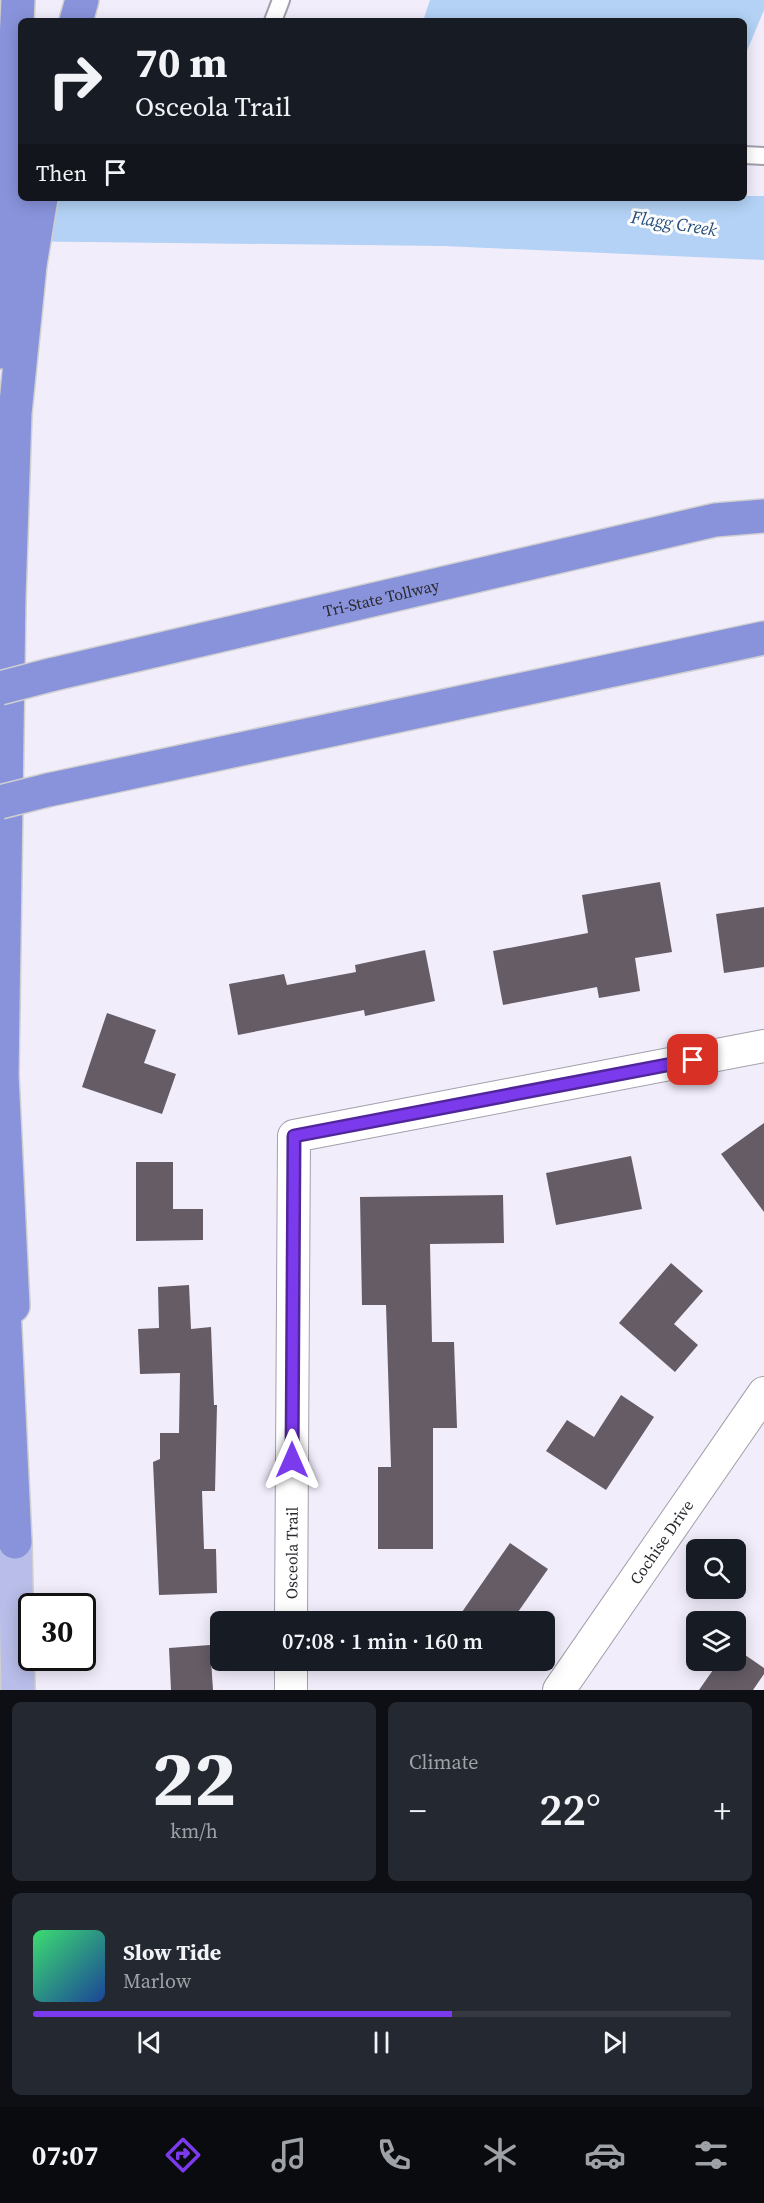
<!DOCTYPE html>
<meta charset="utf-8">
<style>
:root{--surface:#171b24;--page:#242831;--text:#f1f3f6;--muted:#9ea1a6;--line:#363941;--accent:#7c3aed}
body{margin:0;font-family:"Source Serif 4",serif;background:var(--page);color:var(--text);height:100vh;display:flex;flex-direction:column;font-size:22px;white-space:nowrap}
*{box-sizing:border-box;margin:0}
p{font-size:20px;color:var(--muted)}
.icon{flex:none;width:33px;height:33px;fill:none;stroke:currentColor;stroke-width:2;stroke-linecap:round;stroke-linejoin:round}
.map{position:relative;height:1690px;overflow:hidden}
.side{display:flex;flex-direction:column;gap:12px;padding:12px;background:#0d0f14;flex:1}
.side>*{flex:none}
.top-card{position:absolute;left:18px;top:18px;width:729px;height:183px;border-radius:9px;box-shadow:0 3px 15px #0003;background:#171b24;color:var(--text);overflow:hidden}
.controls{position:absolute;left:686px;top:1539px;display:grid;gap:12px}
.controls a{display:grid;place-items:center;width:60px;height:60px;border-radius:9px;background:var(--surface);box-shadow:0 3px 15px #0003;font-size:30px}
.speed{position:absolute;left:18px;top:1593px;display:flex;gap:12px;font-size:30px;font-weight:700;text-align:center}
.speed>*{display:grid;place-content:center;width:78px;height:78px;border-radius:50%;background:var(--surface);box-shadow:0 3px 15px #0003;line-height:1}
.speed .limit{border:3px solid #111;border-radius:9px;background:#fff;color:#111}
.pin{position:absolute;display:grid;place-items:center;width:51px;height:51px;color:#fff;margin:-26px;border-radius:12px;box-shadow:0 3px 9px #0006}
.me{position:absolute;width:66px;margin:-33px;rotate:0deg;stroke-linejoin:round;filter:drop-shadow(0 0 4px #0008)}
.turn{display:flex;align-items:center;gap:21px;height:126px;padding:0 18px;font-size:27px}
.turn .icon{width:78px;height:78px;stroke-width:2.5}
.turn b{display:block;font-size:42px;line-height:51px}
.then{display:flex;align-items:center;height:57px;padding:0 18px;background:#0003;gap:12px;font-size:22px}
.big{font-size:45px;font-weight:600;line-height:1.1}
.side .widget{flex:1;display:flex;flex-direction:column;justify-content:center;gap:9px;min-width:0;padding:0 21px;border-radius:9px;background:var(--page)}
.side .dial{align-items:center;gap:0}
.dial b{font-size:78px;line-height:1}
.song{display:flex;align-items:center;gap:18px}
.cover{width:72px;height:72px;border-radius:9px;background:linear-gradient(135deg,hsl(140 70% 55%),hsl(220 70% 35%))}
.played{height:6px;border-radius:3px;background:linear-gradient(90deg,var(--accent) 60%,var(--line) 60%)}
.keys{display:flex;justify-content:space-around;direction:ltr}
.heat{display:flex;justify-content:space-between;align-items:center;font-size:33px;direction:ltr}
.side .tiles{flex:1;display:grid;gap:12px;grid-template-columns:1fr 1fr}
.widget:last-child{grid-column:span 2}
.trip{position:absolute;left:210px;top:1611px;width:345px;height:60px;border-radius:9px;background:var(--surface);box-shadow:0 3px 15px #0003;font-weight:600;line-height:60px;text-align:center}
.menu{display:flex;height:96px;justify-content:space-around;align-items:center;background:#090b0e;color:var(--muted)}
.menu .icon{width:42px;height:42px}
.menu .on{color:var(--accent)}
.menu b{font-size:27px;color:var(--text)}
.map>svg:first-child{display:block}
.water{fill:#b3d2f5}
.building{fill:#655c66}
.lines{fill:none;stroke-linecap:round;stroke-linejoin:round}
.lane-casing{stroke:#a39fab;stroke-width:20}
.street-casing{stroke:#a39fab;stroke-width:34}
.primary-casing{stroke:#d0d0d1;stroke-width:36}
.highway-casing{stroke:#d0d0d1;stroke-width:36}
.lane{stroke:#fff;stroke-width:16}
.street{stroke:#fff;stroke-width:32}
.primary{stroke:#b8bee9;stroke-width:33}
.highway{stroke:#8893db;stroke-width:33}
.highway-bridge-casing{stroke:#d0d0d1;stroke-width:36;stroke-linecap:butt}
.highway-bridge{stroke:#8893db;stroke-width:33}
.route-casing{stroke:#51269a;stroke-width:15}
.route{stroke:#7c3aed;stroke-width:10}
.labels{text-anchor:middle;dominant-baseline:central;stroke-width:6;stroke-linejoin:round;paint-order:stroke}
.street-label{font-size:16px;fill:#2b292f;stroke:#fdfdfd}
.water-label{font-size:18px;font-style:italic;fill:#234d7b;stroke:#fdfdfd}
</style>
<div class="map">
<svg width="764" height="1690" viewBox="0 0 764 1690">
<rect width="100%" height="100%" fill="#f2edfb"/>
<g class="water">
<path d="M430,0H764V10L744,58V21H423Z"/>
<path d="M744,196H764V260L444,246L0,241L21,198H744Z"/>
</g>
<g class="building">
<path d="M660,882L672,952L635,958L640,991L599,998L597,987L503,1005L493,951L588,933L582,895Z"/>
<path d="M764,907V967L724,973L716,914Z"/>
<path d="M425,950L435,1001L365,1016L364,1010L238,1035L229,984L284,974L287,985L356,972L355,965Z"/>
<path d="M107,1013L156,1030L144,1063L176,1074L162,1114L82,1087Z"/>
<path d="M764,1123V1212L721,1154Z"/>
<path d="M631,1156L642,1209L556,1225L546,1173Z"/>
<path d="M136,1162H173V1209H203V1240L136,1241Z"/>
<path d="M503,1195L504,1243L430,1244L432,1342H454L457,1428H433V1549H378V1467H391L386,1305H362L360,1197Z"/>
<path d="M671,1263L703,1291L674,1324L698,1345L675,1372L619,1323Z"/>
<path d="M189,1285L191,1329L211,1327L214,1405H217L215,1491H202L204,1549H216L217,1593L159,1595L153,1462L160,1459V1433H179L180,1373L140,1374L138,1329L159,1328L158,1287Z"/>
<path d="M621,1395L654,1417L606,1490L546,1451L567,1420L594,1437Z"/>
<path d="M510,1543L548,1569L511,1622H455Z"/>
<path d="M210,1645L213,1690H171L169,1648Z"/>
<path d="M735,1648L764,1668V1674L753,1690H699L720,1660H735Z"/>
</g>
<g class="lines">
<g class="lane-casing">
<g id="lane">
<path d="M273,21L281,0"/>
<path d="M744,155L764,156"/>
</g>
</g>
<g class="street-casing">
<g id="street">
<path id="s1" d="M291,1622L294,1136L764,1046"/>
<path d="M291,1690V1660"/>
<path id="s2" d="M559,1690L764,1393"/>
</g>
</g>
<g class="primary-casing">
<path id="primary" d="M15,1542L18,1690"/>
</g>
<g class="highway-casing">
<g id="highway">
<path d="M76,21L82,0"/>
<path d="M1,352L18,0"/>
<path id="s3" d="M50,675L715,520L764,516"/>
<path d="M48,790L764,638"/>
<path d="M0,1287L4,1307L15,1542"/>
<path d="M4,1307L13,1306L2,1075L9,597L15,413L30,265L41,198"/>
</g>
</g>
<use href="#lane" class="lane"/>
<use href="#street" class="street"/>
<use href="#primary" class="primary"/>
<use href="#highway" class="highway"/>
<g class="highway-bridge-casing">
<g id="highway-bridge">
<path d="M0,688L50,675"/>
<path d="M0,802L48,790"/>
</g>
</g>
<use href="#highway-bridge" class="highway-bridge"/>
</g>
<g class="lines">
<g class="route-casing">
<path id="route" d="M292,1460L294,1136L693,1060"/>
</g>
<use href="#route" class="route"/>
</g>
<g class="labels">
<g class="street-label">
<text stroke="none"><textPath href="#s3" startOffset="340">Tri-State Tollway</textPath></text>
<text stroke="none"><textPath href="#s2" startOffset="180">Cochise Drive</textPath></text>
<text stroke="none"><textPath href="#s1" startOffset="69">Osceola Trail</textPath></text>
</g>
<g class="water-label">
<text transform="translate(674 223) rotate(9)">Flagg Creek</text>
</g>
</g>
</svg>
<div class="controls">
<a><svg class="icon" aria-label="search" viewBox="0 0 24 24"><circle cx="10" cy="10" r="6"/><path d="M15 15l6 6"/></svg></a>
<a><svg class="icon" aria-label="layers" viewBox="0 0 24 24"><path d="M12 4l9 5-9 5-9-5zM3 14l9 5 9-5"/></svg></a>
</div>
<div class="speed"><div class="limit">30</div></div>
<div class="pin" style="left:693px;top:1060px;background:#d93025"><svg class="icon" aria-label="arrive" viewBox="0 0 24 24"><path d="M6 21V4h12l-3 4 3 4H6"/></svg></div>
<svg class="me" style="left:292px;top:1460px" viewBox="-20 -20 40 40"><path d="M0-17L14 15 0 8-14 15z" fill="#7c3aed" stroke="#fff" stroke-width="4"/></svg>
<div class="trip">07:08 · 1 min · 160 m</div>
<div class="top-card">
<div class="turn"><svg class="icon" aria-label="right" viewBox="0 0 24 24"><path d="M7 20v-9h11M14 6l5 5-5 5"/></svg><div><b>70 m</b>Osceola Trail</div></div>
<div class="then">Then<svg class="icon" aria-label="arrive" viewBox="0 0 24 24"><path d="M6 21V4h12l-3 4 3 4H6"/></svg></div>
</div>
</div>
<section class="side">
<div class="tiles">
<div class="widget dial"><b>22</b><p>km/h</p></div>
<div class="widget"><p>Climate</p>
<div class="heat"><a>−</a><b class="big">22°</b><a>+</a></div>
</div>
<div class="widget">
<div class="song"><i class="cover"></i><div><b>Slow Tide</b><p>Marlow</p></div></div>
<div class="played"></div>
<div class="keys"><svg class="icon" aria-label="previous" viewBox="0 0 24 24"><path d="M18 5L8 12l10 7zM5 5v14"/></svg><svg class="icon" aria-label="pause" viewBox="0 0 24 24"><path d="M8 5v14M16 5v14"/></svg><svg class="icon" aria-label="next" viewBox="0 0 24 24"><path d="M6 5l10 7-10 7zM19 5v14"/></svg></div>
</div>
</div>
</section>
<nav class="menu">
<b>07:07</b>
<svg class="icon on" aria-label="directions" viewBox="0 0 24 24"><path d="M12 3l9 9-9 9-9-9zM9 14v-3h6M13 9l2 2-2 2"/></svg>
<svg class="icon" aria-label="music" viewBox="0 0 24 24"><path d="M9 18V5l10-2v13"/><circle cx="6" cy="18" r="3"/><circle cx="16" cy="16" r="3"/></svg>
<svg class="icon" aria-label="phone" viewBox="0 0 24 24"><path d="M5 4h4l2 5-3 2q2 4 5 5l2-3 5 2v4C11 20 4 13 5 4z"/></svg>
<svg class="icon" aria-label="climate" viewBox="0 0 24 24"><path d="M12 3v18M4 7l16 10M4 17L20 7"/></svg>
<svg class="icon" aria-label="car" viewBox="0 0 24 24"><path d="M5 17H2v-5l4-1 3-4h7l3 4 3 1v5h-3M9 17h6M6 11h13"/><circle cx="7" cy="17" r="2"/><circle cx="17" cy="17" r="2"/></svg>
<svg class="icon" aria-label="filters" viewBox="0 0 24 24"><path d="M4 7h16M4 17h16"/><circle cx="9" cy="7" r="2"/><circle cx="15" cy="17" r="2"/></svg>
</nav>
